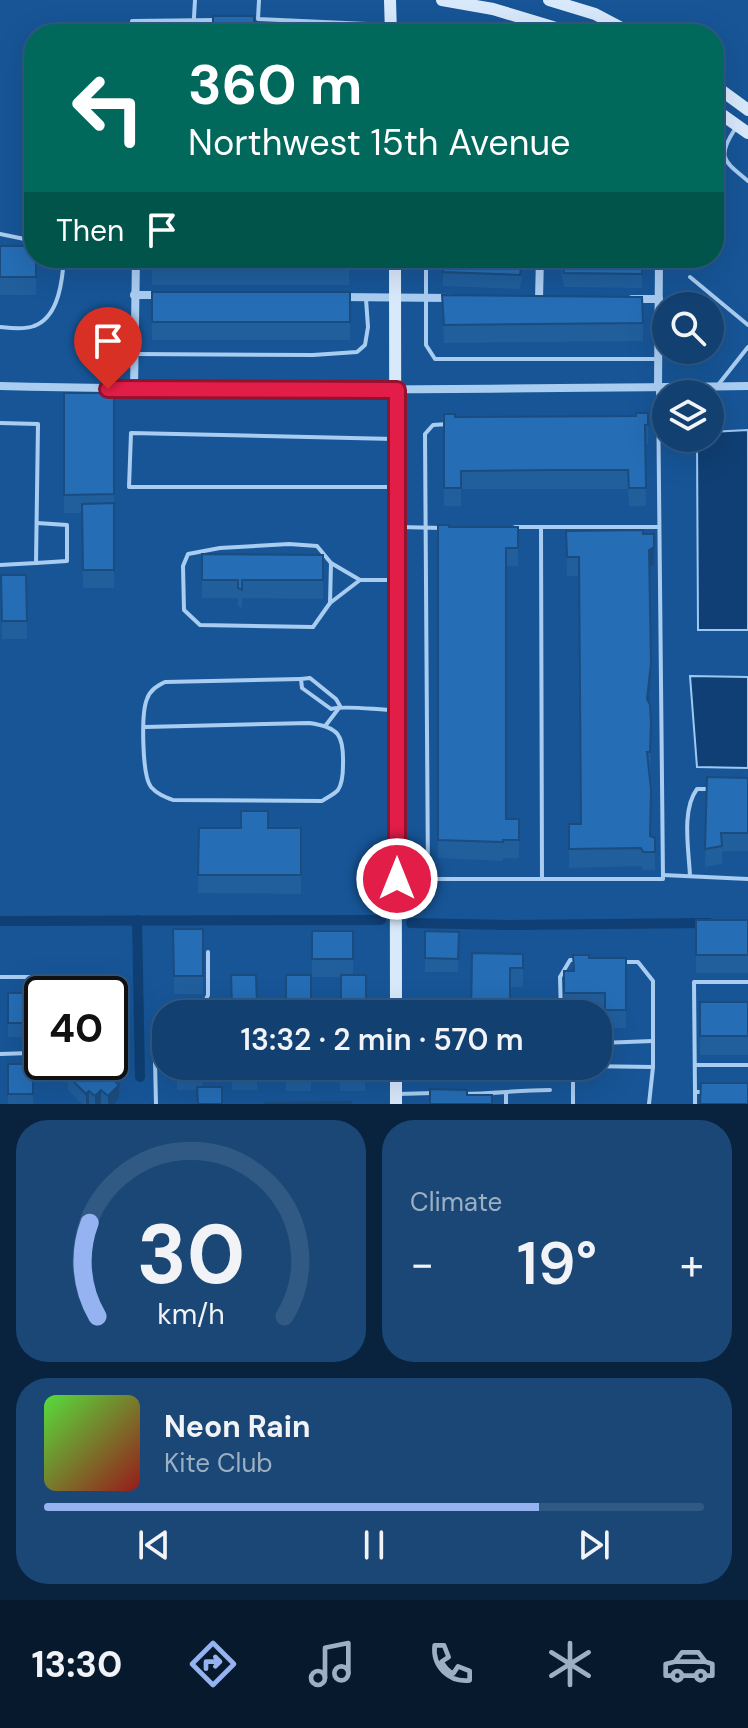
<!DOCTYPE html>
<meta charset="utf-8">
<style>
:root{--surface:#114071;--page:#1a4776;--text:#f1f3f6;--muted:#9cafc3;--line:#305984;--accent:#95b2f1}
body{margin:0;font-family:"DM Sans",sans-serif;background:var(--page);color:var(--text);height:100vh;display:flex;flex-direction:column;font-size:30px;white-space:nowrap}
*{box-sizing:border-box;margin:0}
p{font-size:26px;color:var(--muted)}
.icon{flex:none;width:44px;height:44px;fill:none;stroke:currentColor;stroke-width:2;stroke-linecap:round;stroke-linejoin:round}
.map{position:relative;height:1104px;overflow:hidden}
.sheet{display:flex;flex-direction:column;gap:16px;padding:16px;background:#09233e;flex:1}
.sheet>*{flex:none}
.guide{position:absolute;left:24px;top:24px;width:700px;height:244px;border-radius:32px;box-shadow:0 8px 32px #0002,0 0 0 2px var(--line);background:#00695c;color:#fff;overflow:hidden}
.tools{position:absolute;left:652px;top:292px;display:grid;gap:16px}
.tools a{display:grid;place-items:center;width:72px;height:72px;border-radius:50%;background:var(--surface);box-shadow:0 8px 32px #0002,0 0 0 2px var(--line);font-size:40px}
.speed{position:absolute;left:24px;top:976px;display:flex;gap:16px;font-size:40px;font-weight:700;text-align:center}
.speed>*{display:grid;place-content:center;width:104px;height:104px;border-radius:50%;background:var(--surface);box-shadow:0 8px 32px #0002,0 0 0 2px var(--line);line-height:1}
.speed .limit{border:4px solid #111;border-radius:12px;background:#fff;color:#111}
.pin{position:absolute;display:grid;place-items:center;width:68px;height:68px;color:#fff;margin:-82px -34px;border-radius:50% 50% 50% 0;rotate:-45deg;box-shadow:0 0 8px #0007}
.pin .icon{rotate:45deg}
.me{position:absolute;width:88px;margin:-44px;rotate:0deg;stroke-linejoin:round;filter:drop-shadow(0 0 6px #0008)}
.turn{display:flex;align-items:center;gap:28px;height:168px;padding:0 32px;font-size:36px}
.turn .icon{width:104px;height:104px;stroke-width:2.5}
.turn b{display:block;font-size:56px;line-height:68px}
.then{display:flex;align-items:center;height:76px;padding:0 32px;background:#0003;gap:16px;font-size:30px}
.big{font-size:60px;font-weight:600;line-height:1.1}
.sheet .card{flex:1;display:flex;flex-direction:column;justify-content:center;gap:12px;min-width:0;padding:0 28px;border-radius:32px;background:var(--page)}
.sheet .dial{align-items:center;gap:0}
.dial svg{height:208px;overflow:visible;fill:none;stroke:var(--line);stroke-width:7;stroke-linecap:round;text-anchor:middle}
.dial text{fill:var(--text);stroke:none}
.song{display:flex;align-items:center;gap:24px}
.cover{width:96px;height:96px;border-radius:12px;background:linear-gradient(135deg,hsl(110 70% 55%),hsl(0 70% 35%))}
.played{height:8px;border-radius:4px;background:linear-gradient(90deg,var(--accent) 75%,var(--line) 75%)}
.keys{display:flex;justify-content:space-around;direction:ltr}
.heat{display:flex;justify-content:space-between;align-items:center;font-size:44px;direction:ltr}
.sheet .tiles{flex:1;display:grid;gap:16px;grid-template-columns:1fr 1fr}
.card:last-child{grid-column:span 2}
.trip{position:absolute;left:152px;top:1000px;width:460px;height:80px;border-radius:32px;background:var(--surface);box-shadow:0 8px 32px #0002,0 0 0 2px var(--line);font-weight:600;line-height:80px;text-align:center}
.tab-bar{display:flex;height:128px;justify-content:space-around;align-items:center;background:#071a2d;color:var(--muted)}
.tab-bar .icon{width:56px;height:56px}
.tab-bar .selected{color:var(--accent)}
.tab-bar b{font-size:36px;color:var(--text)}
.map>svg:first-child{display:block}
.water{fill:#0f3f74;stroke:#9cc9f4;stroke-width:2}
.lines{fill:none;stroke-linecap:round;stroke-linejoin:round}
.canal{stroke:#0f3f74;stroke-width:10}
.lane{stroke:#a9cdf1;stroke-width:4}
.street{stroke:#a9cdf1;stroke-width:8}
.secondary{stroke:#d8e9fc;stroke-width:12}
.wall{fill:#205e9c}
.shaded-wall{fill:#1a4c7f}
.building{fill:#256db5;stroke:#1a4c7f;stroke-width:2}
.route-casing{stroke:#92132f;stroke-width:20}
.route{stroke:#e11d48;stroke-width:14}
</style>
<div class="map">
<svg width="748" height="1104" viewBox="0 0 748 1104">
<rect width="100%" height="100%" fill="#175597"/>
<g class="water">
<path d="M748,430V630H698L697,438H710V432Z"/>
<path d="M690,676L748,677V768L697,767Z"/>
</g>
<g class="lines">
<g class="canal">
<path d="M137,920L140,1077"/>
<path d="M0,921L381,920"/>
<path d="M411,923L508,925L709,923"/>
</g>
<g class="lane">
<path d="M259,0L258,19L367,24V34"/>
<path d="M132,34V21L217,20"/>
<path d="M193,34L195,0"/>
<path d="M317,34V23"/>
<path d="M735,129C716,158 724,161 748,181"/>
<path d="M0,234L34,241"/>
<path d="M426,258V345L435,359H657"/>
<path d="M690,277L748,325"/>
<path d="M0,327C10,328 24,330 34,326C56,318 61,289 63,269L55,258"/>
<path d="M134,354L313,355L357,352L365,345L368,327L366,299"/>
<path d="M718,385L748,347"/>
<path d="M0,423L38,424L36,563L0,565"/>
<path d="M391,487H129L131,433L394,439"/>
<path d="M399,527L442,528"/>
<path d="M515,527H658"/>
<path d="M541,527L542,879"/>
<path d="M289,544L317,546L331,563L360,580L330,603L313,627L200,625L184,610L183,566L188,554L220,548Z"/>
<path d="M36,563L67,561V525L37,523"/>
<path d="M360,580H395"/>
<path d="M330,603L331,563"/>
<path d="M340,706L336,699L310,678L301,679L302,688L331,709C344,705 377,710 395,710"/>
<path d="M326,725L339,708"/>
<path d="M145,727L309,723C339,727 344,735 343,765C343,772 342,784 338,790C335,794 326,798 322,801L173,800C165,797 157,794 151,787C142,776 141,713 147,699C150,690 157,686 165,682L301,679"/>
<path d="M663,875L748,879"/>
<path d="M690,876C689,851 681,810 697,789H709"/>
<path d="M399,879H663L658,388"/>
<path d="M428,879L425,434L433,425L448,424"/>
<path d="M0,977H76"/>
<path d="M370,1007V1014"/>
<path d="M204,1014V1004L208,995V952"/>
<path d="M561,1014L560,977L570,960H577"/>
<path d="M599,1041L601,1066"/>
<path d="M600,1043L653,1041"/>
<path d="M0,1054L31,1053L42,1057"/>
<path d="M695,1065H748"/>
<path d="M573,1066V1104"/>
<path d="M583,1066L653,1067V981L638,962H621"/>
<path d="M370,1078V1066"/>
<path d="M695,1092V1104"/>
<path d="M706,1092H695L694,982H748"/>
<path d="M398,1094L433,1093"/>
<path d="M462,1094C493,1094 519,1090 550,1090"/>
<path d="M156,1104L155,1061L158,1055L166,1048"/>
<path d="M506,1104V1094"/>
<path d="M649,1104L653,1067"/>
</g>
<g class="street">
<path d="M134,295H162"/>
<path d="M340,297L450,298"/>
<path d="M539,299L540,258"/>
<path d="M632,299H659"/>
<path d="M0,386C249,392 499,389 748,386"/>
<path d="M658,387L659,258"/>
<path d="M134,389L136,258"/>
</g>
<g class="secondary">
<path d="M390,0L391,34"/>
<path d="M442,0L493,9L576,34"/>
<path d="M549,0L595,14L633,34"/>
<path d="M714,85L748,110"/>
<path d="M714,109L748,133"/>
<path d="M395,258L396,1014"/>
<path d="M396,1104V1066"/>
</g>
</g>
<g class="wall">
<path d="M0,246L36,258V295H0Z"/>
<rect x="152" y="258" width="197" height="27"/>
<path d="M443,258L522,276L520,289L443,286Z"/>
<path d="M561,258H642V288L564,287L561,272Z"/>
<rect x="152" y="292" width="198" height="48"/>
<path d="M442,295L643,323V341L444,343Z"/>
<path d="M64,393H114V588H83L82,513H64Z"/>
<path d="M648,413V444H645L646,506H629L628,489H461V506H444V414L455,417L636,416Z"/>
<path d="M438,525L449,527H518V566H506V819H519V858H503V861L438,858Z"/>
<path d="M566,531L643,534L654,565L650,568L651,681L649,702L651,741L650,771L651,837L655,838V870H643L641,866L569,868V824H581L579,576H567Z"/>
<path d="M202,554L323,555V599L242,598V608L238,606V598H202Z"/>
<path d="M1,575H26L27,639H2Z"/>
<path d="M707,777L748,778V851H722V864L705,867Z"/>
<path d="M199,828H301V894L198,893Z"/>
<rect x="696" y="920" width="52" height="53"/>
<path d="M173,929H203V994H174Z"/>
<path d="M312,931H353V975H366V1014H341V977H312Z"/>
<path d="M425,931L459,932L458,972H425Z"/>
<path d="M523,954V987H510L471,1014Z"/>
<path d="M589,958H626V1028H605V1012H564V971H574Z"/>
<path d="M231,975H256L257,1014H232Z"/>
<rect x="286" y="975" width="25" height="39"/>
<rect x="8" y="993" width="25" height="44"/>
<rect x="700" y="1002" width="48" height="53"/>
<path d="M81,1062L119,1099L114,1104H82L68,1090V1076Z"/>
<rect x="8" y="1064" width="25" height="40"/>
<path d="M177,1066H202V1087L197,1090H177Z"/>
<rect x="232" y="1066" width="25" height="24"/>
<rect x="286" y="1066" width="25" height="25"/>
<rect x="340" y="1066" width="25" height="25"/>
</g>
<g class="shaded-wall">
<path d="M654,547V565L649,568V550Z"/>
<path d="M651,663V681L647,717V699Z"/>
<path d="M119,1085V1099L114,1104H108V1096Z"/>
<path d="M101,1090V1104H95V1096Z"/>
<path d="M89,1091V1104H86V1094Z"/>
</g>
<g class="building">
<rect x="213" y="16" width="41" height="18"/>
<path d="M0,246H34V258H36V277H0Z"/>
<rect x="152" y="258" width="197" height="8"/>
<path d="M443,258H510L522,262L520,275L443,272Z"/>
<path d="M561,258H642V274L564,273Z"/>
<rect x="152" y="292" width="198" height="30"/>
<path d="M442,295L642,297L643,323L444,325Z"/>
<path d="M64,393H114V494L64,495Z"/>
<path d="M636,413H648V425H645L646,488H629L628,470H550L461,471V488H444V414H455V417L636,416Z"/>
<path d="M114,503V570H83L82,504Z"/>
<path d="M438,525H449V527H518V548H506V819H519V840H503V842L438,840Z"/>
<path d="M643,530V534H654V547L649,550L651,663L647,699L650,705L651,722L650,752H647L651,790L650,836L655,838V852H643L641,848L569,849V824H581L579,557H567L566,531Z"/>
<path d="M202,554L323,555V580H242V590L238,588V580H202Z"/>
<path d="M1,575H26L27,621H2Z"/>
<path d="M707,777L748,778V833H721L722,846L705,849Z"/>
<path d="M241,811H268V828H301V875H198L199,828H241Z"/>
<rect x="696" y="920" width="52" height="35"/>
<path d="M173,929H203V976H174Z"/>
<rect x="312" y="931" width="41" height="28"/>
<path d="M425,931L459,932L458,959L425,958Z"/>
<path d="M472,953L523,954V968H510V1014H471Z"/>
<path d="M573,955H589V958H626V1010H605V993H564V971H574Z"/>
<path d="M231,975H256L257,1005L232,1006Z"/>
<rect x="286" y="975" width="25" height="31"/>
<rect x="341" y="975" width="25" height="31"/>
<rect x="8" y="993" width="25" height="30"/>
<rect x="700" y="1002" width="48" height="34"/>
<rect x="425" y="1007" width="33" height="7"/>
<path d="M81,1062H95L119,1085L108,1096L101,1090L95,1096L89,1091L86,1094L68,1076Z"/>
<rect x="8" y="1064" width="25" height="30"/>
<rect x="177" y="1066" width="25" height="11"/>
<rect x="232" y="1066" width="25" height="10"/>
<rect x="286" y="1066" width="25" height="11"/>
<rect x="340" y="1066" width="25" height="11"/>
<path d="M701,1083H748V1104H700Z"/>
<path d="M197,1087H222V1104H198Z"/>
<path d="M430,1089L467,1090V1095H492V1104H430Z"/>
<path d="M351,1102V1104H265V1103Z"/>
</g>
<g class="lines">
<g class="route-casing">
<path id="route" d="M108,389L397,390V879"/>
</g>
<use href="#route" class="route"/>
</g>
</svg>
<div class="tools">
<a><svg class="icon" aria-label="search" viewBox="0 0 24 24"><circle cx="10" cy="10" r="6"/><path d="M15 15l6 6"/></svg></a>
<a><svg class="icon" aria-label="layers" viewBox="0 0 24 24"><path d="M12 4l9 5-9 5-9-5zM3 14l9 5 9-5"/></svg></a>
</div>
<div class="speed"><div class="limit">40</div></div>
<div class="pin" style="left:108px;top:389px;background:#d93025"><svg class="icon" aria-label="arrive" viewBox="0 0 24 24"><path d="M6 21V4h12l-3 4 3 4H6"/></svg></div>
<svg class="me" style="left:397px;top:879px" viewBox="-20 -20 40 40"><circle r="17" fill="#e11d48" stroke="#fff" stroke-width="3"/><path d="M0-11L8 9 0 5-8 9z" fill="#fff"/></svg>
<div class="trip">13:32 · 2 min · 570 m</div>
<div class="guide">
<div class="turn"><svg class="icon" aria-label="left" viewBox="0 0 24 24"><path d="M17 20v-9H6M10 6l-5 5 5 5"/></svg><div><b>360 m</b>Northwest 15th Avenue</div></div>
<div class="then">Then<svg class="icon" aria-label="arrive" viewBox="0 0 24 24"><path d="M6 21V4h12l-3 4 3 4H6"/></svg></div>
</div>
</div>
<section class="sheet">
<div class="tiles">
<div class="card dial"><svg viewBox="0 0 100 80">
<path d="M14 69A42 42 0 1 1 86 69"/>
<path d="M14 69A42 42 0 0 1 11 33" stroke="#95b2f1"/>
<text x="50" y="56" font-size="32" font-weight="700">30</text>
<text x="50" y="72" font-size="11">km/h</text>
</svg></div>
<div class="card"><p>Climate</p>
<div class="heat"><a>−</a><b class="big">19°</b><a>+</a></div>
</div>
<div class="card">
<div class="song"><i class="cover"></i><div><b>Neon Rain</b><p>Kite Club</p></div></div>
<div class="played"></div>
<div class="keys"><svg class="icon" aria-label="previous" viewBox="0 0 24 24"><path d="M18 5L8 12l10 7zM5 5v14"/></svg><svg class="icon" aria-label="pause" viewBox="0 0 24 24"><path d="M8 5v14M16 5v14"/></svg><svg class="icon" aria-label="next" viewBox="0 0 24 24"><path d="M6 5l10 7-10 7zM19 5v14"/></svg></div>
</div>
</div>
</section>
<nav class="tab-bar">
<b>13:30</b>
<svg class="icon selected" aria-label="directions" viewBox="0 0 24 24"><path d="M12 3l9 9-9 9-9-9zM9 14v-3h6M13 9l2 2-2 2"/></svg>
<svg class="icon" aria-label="music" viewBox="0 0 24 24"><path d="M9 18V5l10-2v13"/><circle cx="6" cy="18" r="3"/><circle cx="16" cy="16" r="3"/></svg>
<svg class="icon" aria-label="phone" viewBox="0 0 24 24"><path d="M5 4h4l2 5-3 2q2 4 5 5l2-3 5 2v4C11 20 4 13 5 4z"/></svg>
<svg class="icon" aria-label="climate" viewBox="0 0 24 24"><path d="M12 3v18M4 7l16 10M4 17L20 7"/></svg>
<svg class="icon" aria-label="car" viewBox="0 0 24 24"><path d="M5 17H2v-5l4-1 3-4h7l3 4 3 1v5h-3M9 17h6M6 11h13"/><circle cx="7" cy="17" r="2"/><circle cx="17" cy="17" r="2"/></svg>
</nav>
